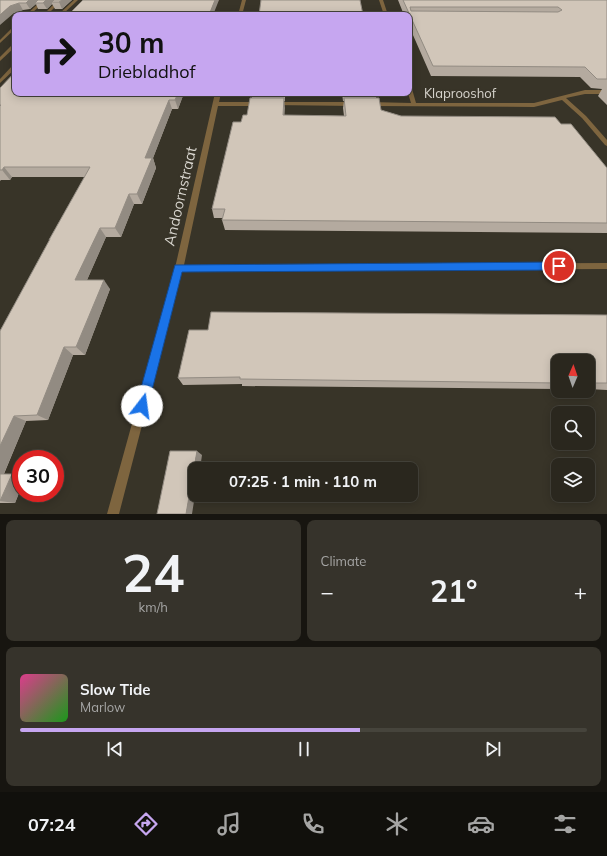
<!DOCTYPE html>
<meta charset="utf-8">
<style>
:root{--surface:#2a271e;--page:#36332b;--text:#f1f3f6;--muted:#a5a5a4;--line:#46443c;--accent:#c6a6f0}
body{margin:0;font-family:Mulish,sans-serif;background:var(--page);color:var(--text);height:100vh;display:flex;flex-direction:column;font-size:15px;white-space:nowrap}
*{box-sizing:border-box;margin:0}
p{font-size:13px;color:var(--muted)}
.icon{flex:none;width:22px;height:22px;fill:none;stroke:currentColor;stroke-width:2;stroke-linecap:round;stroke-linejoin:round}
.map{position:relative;height:514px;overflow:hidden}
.side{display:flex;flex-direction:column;gap:6px;padding:6px;background:#171510;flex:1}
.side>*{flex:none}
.hud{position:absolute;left:12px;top:12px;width:400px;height:84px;border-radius:8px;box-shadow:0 2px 10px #0003,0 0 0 1px var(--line);background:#c6a6f0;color:#111;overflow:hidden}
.needle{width:26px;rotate:2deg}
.buttons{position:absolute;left:551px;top:354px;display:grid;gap:8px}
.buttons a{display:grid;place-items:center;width:44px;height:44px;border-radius:8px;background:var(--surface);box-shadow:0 2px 10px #0003,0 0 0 1px var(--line);font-size:20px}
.speed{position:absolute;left:12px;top:450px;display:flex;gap:8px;font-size:20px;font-weight:700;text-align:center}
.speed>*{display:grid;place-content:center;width:52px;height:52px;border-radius:50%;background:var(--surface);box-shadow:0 2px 10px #0003,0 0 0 1px var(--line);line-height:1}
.speed .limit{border:6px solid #d22;background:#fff;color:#111}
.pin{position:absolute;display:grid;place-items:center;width:34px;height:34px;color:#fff;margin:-17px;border:2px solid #fff;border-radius:50%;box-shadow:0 1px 4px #0007}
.me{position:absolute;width:44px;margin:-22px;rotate:15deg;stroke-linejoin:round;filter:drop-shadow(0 0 3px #0008)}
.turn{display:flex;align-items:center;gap:14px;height:84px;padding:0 20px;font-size:18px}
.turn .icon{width:52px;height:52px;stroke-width:2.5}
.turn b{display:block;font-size:28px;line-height:34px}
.big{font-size:30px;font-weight:700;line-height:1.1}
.side .widget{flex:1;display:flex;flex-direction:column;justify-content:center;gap:6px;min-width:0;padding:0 14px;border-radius:8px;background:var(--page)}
.side .dial{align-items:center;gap:0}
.dial b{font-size:52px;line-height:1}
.song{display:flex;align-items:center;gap:12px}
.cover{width:48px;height:48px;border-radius:6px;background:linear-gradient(135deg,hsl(330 70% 55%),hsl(120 70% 35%))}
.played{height:4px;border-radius:2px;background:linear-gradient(90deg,var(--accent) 60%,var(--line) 60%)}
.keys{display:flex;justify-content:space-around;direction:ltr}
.heat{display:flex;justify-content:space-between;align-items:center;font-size:22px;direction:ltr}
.side .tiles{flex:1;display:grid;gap:6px;grid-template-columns:1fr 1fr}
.widget:last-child{grid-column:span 2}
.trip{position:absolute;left:188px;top:462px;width:230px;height:40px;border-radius:8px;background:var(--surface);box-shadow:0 2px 10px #0003,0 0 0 1px var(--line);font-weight:700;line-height:40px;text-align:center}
.tab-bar{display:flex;height:64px;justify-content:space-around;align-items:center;background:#11100c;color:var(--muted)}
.tab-bar .icon{width:28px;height:28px}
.tab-bar .current{color:var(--accent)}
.tab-bar b{font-size:18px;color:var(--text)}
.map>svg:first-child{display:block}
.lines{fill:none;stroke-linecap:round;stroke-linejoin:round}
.minor{fill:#7e653f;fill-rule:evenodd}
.tertiary{fill:#7e653f;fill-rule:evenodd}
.wall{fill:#b4aa9f}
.shaded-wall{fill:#928b82}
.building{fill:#d1c6b9;stroke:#928b82;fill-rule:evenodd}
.route{fill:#1a73e8;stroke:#114b97}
.labels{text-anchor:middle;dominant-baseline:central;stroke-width:4;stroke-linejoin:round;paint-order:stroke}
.far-street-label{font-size:13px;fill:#d7d4cd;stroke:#383428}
.street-label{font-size:15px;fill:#d7d4cd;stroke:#383428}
</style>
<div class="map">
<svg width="607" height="514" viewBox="0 0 607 514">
<rect width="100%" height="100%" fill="#383428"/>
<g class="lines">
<g class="minor">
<path d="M42,0H46L30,15H26Z"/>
<path d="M74,0H78L62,15H58Z"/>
<path d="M242,0H246L242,15H238Z"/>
<path d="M379,0H383L388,15H384Z"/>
<path d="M14,26H15V29L0,43V40Z"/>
<path d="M13,65H15V69L0,83V79Z"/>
<path d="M409,87L412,89L416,103H534L585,90H607V94H585L566,98L586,116L607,140V146L605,145L582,118L562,100L534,107L370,106L367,104L370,102L411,103L408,93H409Z"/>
<path d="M215,93H221L219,102H259L262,104L259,106H218L184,265L607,263V269L182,271L119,514H107L175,268Z"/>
<path d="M274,102H355L358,104L355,106L272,105V103Z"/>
</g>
<g class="tertiary">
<path d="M58,0H62L47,15H43Z"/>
<path d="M13,44H15V47L0,61V57Z"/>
</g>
</g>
<g class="wall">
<path d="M0,0H72L62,9H55L52,4L47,9H38L36,4L30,9L23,10L14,13Z"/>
<path d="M398,0H607V105L598,96L602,89L591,88L580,77L431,76L409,26V15H404Z"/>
<path d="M0,88L15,93H184L178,109H172L153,158L156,168L142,204H134L121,237H106L87,280L110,289L85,355H73L48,420L26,421L4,474H12L21,476V488L15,503H0V331L50,241L49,240L85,177H12L10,180H1L0,181Z"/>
<path d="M251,93H285V101H284V115L344,116L343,108L344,101H343L342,93H377L376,98L381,110L401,116L561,124L607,168V233L225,230L222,220L223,218H214L212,209L241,122L247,115L252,98Z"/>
<path d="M607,315V390L588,389V361H558V389L242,386V384L183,385L178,378L208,330Z"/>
</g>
<g class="shaded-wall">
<path d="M29,0H40L35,3L36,4L30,9L26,3Z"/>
<path d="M46,0H56L52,2V4L47,9L43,3Z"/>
<path d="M62,0H72L62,9L59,2Z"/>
<path d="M215,0H219L213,15H209Z"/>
<path d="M19,3L23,10L14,13L0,25V15L10,6Z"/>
<path d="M178,93H184L178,109L175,100Z"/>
<path d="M284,98L285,108L284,124L283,115Z"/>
<path d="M169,100L172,109L153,158L156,168L142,204L137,194L145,158Z"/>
<path d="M4,167L12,177L10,180L2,170Z"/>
<path d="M129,194L134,204L121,237L115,228Z"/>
<path d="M100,228L106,237L83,289L75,280Z"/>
<path d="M104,280L110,289L85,355L76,347Z"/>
<path d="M64,347L73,355L48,420L37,415Z"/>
<path d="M14,416L26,421L2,478L0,477V446Z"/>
<path d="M197,451L202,455L200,469H195V495L192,514H186Z"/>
<path d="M12,474L21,476V488L15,503L0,501Z"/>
</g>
<g class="building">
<path d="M0,0H29L26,3H19L10,6L0,15Z"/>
<path d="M38,0H46L43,3H35Z"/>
<path d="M54,0H62L59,2H52Z"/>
<path d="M83,0H215L209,15H68Z"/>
<path d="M261,0H360L363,15H259Z"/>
<path d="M403,0H607V79H597L585,67L433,66ZM410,7H558L562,10L558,12L411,11Z"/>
<path d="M15,72V93H178L175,100H169L145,158H152L137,194H129L115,228H100L75,280H104L76,347H64L37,415L14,416L0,446V331L50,239L49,240L90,167H4L2,170H0V106L1,105H0V88Z"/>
<path d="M250,98H284L283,115L346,116L344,98H379L381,110L401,116L555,117L561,124H571L607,168V223L222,220L225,209H212L233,122H241L243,115H247Z"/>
<path d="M211,312L607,315V383H588V361H558V383L240,379V377L178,378L189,330H208Z"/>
<path d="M170,451H197L186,514H157Z"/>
<path d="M0,474H12L0,501Z"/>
</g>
<path class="route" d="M559,262L563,264L564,266L563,269L559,270L182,272L148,406L146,411L142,412L138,411L136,406L175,265Z"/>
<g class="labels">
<g class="far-street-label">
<text x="460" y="93">Klaprooshof</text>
</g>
<g class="street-label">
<text transform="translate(180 196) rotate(-77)">Andoornstraat</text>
</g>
</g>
</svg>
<div class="buttons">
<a><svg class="needle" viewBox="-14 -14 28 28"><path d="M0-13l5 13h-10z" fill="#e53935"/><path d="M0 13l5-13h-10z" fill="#a5a5a4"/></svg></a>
<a><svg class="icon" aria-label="search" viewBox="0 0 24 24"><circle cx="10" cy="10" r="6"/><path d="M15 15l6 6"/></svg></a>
<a><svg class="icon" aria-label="layers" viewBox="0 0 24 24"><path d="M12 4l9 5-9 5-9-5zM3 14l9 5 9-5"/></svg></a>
</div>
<div class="speed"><div class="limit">30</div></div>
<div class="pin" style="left:559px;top:266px;background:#d93025"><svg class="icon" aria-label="arrive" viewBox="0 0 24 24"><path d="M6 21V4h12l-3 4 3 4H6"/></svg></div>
<svg class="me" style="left:142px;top:406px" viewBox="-20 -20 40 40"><circle r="19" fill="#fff"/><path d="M0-13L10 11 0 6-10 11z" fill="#1a73e8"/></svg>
<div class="trip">07:25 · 1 min · 110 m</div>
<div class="hud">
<div class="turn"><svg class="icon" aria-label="right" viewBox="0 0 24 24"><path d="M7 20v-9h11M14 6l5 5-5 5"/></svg><div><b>30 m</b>Driebladhof</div></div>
</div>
</div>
<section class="side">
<div class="tiles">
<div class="widget dial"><b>24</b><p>km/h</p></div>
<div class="widget"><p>Climate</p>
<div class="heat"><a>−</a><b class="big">21°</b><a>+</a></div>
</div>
<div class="widget">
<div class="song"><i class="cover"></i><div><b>Slow Tide</b><p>Marlow</p></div></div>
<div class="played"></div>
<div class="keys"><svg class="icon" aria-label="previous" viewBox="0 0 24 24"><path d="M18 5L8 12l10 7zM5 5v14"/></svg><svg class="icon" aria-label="pause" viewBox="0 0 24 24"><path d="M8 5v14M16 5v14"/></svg><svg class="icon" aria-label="next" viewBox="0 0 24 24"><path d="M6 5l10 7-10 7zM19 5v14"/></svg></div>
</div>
</div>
</section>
<nav class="tab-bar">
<b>07:24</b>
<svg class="icon current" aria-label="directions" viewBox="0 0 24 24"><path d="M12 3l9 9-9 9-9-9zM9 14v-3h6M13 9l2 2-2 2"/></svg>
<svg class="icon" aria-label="music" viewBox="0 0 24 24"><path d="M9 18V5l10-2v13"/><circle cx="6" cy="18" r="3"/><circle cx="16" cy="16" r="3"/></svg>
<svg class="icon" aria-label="phone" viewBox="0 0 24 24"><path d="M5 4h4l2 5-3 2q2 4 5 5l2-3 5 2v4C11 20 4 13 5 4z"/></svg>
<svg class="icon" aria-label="climate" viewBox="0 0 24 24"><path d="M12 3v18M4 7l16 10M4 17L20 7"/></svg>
<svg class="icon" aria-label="car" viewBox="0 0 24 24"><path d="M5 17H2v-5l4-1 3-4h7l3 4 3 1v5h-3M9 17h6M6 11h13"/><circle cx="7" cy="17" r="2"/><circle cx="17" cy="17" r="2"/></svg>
<svg class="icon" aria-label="filters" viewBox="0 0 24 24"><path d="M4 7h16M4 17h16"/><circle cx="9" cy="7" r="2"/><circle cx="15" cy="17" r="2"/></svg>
</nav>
